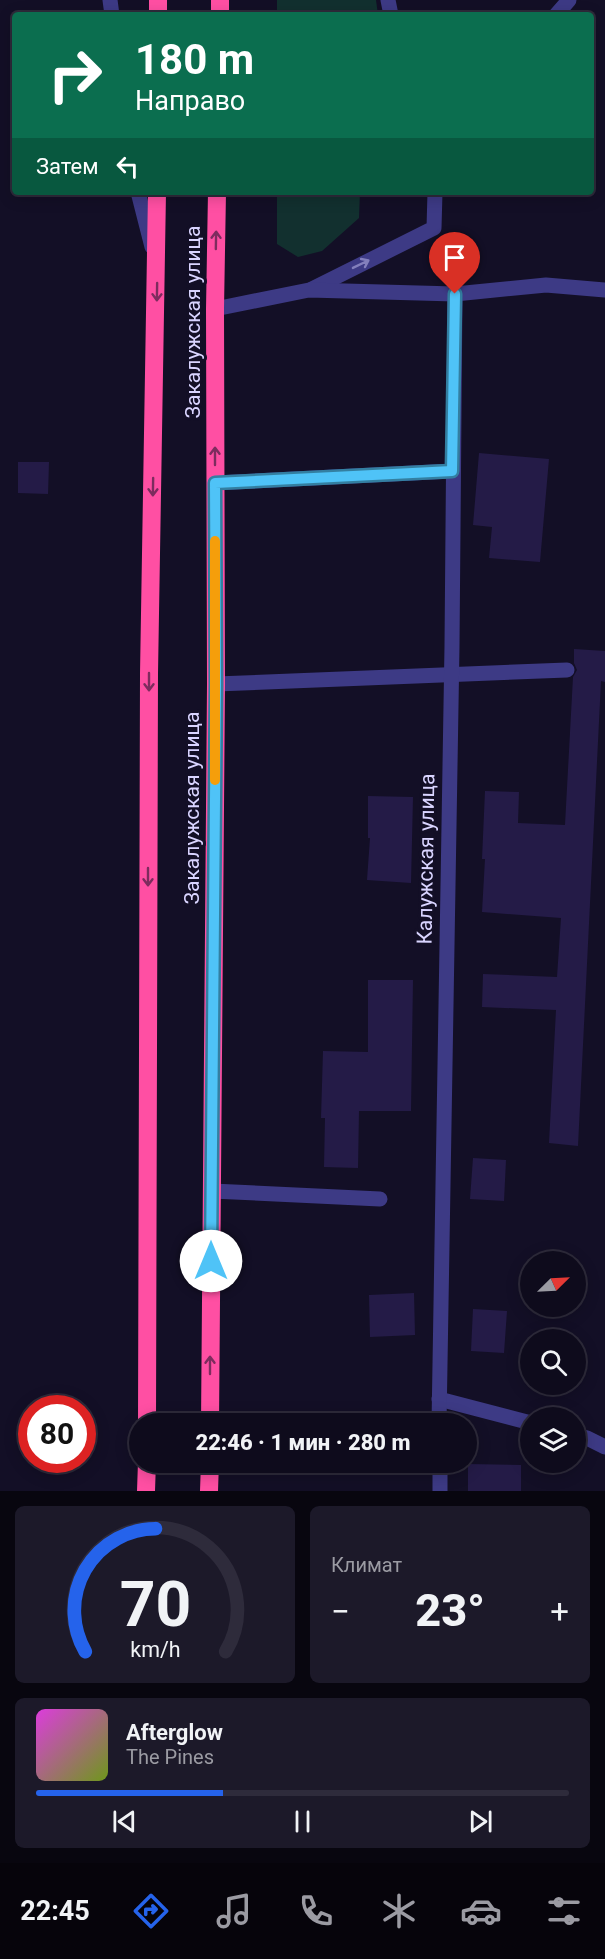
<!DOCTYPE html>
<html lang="ru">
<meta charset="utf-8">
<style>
:root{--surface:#0e0b1c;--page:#1c1929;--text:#f1f3f6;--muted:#9b9ba3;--line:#2e2b3b;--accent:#2563eb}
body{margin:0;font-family:Roboto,sans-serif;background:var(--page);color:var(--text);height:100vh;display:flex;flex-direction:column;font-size:22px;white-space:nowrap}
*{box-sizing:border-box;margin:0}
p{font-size:20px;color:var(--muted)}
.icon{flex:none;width:33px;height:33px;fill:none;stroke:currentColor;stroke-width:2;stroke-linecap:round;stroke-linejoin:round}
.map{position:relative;height:1491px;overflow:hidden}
.sheet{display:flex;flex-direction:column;gap:15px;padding:15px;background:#08060f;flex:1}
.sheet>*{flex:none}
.guide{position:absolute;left:12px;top:12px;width:582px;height:183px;border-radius:6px;box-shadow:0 3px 15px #0003,0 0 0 2px var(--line);background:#0b6e4f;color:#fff;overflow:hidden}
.needle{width:39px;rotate:66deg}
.tools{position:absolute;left:520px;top:1251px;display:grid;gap:12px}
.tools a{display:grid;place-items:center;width:66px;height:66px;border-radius:50%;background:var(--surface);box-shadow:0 3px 15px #0003,0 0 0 2px var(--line);font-size:30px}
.speed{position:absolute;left:18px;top:1395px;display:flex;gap:12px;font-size:30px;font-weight:700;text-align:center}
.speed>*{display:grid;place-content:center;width:78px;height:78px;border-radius:50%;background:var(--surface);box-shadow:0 3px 15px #0003,0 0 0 2px var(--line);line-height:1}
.speed .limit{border:9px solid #d22;background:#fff;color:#111}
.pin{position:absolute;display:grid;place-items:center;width:51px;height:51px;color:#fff;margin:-62px -26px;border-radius:50% 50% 50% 0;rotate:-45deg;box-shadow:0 0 6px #0007}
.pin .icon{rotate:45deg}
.me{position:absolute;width:66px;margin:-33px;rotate:0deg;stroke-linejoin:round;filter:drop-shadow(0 0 4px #0008)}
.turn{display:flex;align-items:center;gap:21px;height:126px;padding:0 24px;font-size:27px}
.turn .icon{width:78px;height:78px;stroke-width:2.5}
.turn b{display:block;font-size:42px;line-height:51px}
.then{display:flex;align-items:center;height:57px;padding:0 24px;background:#0003;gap:12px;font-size:22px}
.big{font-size:45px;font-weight:800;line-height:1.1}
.sheet .tile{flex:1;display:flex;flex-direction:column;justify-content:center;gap:9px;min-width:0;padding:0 21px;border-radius:9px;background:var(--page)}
.sheet .dial{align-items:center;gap:0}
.dial svg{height:156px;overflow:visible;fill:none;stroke:var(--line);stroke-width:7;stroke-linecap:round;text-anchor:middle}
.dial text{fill:var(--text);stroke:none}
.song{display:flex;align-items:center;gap:18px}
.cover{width:72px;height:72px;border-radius:9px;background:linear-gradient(135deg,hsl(300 70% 55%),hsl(80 70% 35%))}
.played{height:6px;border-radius:3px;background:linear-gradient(90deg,var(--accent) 35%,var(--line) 35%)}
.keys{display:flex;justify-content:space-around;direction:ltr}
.heat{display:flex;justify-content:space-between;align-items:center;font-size:33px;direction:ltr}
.sheet .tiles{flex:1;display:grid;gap:15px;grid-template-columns:1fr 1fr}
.tile:last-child{grid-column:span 2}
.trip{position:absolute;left:129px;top:1413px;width:348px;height:60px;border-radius:30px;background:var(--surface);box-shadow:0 3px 15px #0003,0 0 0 2px var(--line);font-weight:800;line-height:60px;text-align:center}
.tabs{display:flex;height:96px;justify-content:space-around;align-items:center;background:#06040b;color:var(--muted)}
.tabs .icon{width:42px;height:42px}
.tabs .current{color:var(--accent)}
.tabs b{font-size:27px;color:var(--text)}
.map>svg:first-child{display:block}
.green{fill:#12302f}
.building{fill:#241b47}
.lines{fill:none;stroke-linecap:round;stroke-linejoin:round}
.minor{stroke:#3d3a85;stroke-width:15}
.highway{stroke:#ff4fa3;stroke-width:18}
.oneway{stroke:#7d2c5e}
.oneway2{stroke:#837fbc}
.route-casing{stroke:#337fa1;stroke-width:15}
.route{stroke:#4fc3f7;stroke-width:10}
.slow{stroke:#f59e0b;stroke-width:10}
.labels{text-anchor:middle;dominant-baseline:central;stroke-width:6;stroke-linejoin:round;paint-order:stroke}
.street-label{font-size:21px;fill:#d9d4ff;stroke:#130f26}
</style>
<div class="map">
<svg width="605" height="1491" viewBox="0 0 605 1491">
<rect width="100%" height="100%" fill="#130f26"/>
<g class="green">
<path d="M277,0H376L378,15H277Z"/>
<path d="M277,192H360L359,218L322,251L298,257L277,244Z"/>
</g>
<g class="building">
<path d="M479,453L549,459L540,562L489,558L492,527L473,525Z"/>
<path d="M18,462H49L48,494L18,493Z"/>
<path d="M574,649L605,651V682L601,681L578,1146L549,1143L556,1010L482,1007L483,974L557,977L561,918L482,912L485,859H482L485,791L519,792L518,823L565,825L573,677L577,670L574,663Z"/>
<path d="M368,796L413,797L411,883L367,880L370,838H368Z"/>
<path d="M368,980H413L411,1111H359L358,1168L324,1167L325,1118H321L323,1051L368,1052Z"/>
<path d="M473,1158L506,1160L504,1201L470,1199Z"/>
<path d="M414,1293L415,1335L370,1337L369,1295Z"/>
<path d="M473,1309L507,1311L504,1353L471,1351Z"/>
<path d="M468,1464L521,1465V1491H468Z"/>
</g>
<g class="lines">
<g class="minor">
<path d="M110,0L112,15"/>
<path d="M388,0L391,15"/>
<path d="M556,15L569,0"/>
<path d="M138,192L152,247"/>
<path d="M312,289L434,228L435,192"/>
<path d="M215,309L309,290L455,294L546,285L605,290"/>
<path d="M215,483L452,471"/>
<path d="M216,684L567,670"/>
<path d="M212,1191L380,1199"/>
<path d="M439,1399L531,1423"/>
<path d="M439,1424L452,646L455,294"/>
<path d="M576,1435L587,1438L605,1447"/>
<path d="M440,1462V1491"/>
</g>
<g class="highway">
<path d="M158,15V0"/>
<path d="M220,15V0"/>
<path d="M147,1424L149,674L157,192"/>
<path d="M210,1424L216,684L215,309L217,192"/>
<path d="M146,1491L147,1462"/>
<path d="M209,1491L210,1462"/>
</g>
</g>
<defs><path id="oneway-shaft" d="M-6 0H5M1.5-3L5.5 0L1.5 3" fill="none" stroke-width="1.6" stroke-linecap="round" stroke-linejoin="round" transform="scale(1.5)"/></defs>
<g class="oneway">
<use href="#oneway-shaft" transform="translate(216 240) rotate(-89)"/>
<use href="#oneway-shaft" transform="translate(157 292) rotate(91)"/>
<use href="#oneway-shaft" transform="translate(215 456) rotate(-90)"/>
<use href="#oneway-shaft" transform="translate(153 487) rotate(91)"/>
<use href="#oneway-shaft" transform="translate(149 682) rotate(90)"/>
<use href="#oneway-shaft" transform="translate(148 877) rotate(90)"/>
<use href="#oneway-shaft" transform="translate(210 1365) rotate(-90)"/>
</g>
<use class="oneway2" href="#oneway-shaft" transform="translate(361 264) rotate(-26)"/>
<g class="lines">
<g class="route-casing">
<path id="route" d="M211,1261L216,684L215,483L452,471L455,294"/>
</g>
<use href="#route" class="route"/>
<path class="slow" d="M215,780V541"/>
</g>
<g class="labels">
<g class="street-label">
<text transform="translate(193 322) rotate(-90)">Закалужская улица</text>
<text transform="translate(192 808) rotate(-90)">Закалужская улица</text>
<text transform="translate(426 859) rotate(-89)">Калужская улица</text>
</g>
</g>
</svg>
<div class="tools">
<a><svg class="needle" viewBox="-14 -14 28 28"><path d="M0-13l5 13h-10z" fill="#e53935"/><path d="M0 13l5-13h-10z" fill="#9b9ba3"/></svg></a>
<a><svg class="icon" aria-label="search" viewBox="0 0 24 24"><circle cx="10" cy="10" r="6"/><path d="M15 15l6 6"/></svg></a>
<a><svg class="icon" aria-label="layers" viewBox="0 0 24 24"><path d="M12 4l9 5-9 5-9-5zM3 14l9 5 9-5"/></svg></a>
</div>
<div class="speed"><div class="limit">80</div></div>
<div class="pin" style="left:455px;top:294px;background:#d93025"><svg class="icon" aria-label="arrive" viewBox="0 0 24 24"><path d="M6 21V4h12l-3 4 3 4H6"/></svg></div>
<svg class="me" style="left:211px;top:1261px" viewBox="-20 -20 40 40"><circle r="19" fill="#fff"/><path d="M0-13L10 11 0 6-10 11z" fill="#4fc3f7"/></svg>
<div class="trip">22:46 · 1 мин · 280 m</div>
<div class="guide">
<div class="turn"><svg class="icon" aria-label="right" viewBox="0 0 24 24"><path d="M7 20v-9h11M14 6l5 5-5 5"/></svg><div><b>180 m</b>Направо</div></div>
<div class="then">Затем<svg class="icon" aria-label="left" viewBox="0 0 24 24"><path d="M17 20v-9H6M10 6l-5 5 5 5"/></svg></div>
</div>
</div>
<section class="sheet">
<div class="tiles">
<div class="tile dial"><svg viewBox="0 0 100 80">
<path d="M14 69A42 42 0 1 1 86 69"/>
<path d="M14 69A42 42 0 0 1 50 6" stroke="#2563eb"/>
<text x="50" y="56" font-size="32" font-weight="700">70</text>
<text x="50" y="72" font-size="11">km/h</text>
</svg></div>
<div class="tile"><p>Климат</p>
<div class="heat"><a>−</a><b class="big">23°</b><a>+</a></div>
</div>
<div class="tile">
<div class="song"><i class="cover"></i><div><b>Afterglow</b><p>The Pines</p></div></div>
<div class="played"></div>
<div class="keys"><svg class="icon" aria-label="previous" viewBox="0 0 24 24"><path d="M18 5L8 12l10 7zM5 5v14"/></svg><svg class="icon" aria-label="pause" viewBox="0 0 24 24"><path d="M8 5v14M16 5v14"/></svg><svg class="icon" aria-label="next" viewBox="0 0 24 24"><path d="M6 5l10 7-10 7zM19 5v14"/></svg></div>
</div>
</div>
</section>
<nav class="tabs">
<b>22:45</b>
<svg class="icon current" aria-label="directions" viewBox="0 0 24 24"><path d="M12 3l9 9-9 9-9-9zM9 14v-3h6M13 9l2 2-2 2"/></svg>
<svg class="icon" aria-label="music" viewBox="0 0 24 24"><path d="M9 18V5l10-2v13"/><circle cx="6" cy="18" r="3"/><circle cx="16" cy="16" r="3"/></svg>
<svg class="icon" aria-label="phone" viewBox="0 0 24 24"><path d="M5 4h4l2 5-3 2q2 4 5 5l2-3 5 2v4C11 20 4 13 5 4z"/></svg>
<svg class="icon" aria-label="climate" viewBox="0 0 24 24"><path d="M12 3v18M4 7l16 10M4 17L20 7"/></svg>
<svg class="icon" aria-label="car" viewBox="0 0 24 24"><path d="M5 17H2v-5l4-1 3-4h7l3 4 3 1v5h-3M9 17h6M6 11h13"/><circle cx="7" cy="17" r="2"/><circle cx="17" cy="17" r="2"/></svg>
<svg class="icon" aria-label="filters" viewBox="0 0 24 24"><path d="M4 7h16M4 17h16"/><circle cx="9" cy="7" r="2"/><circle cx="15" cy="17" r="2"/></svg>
</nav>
